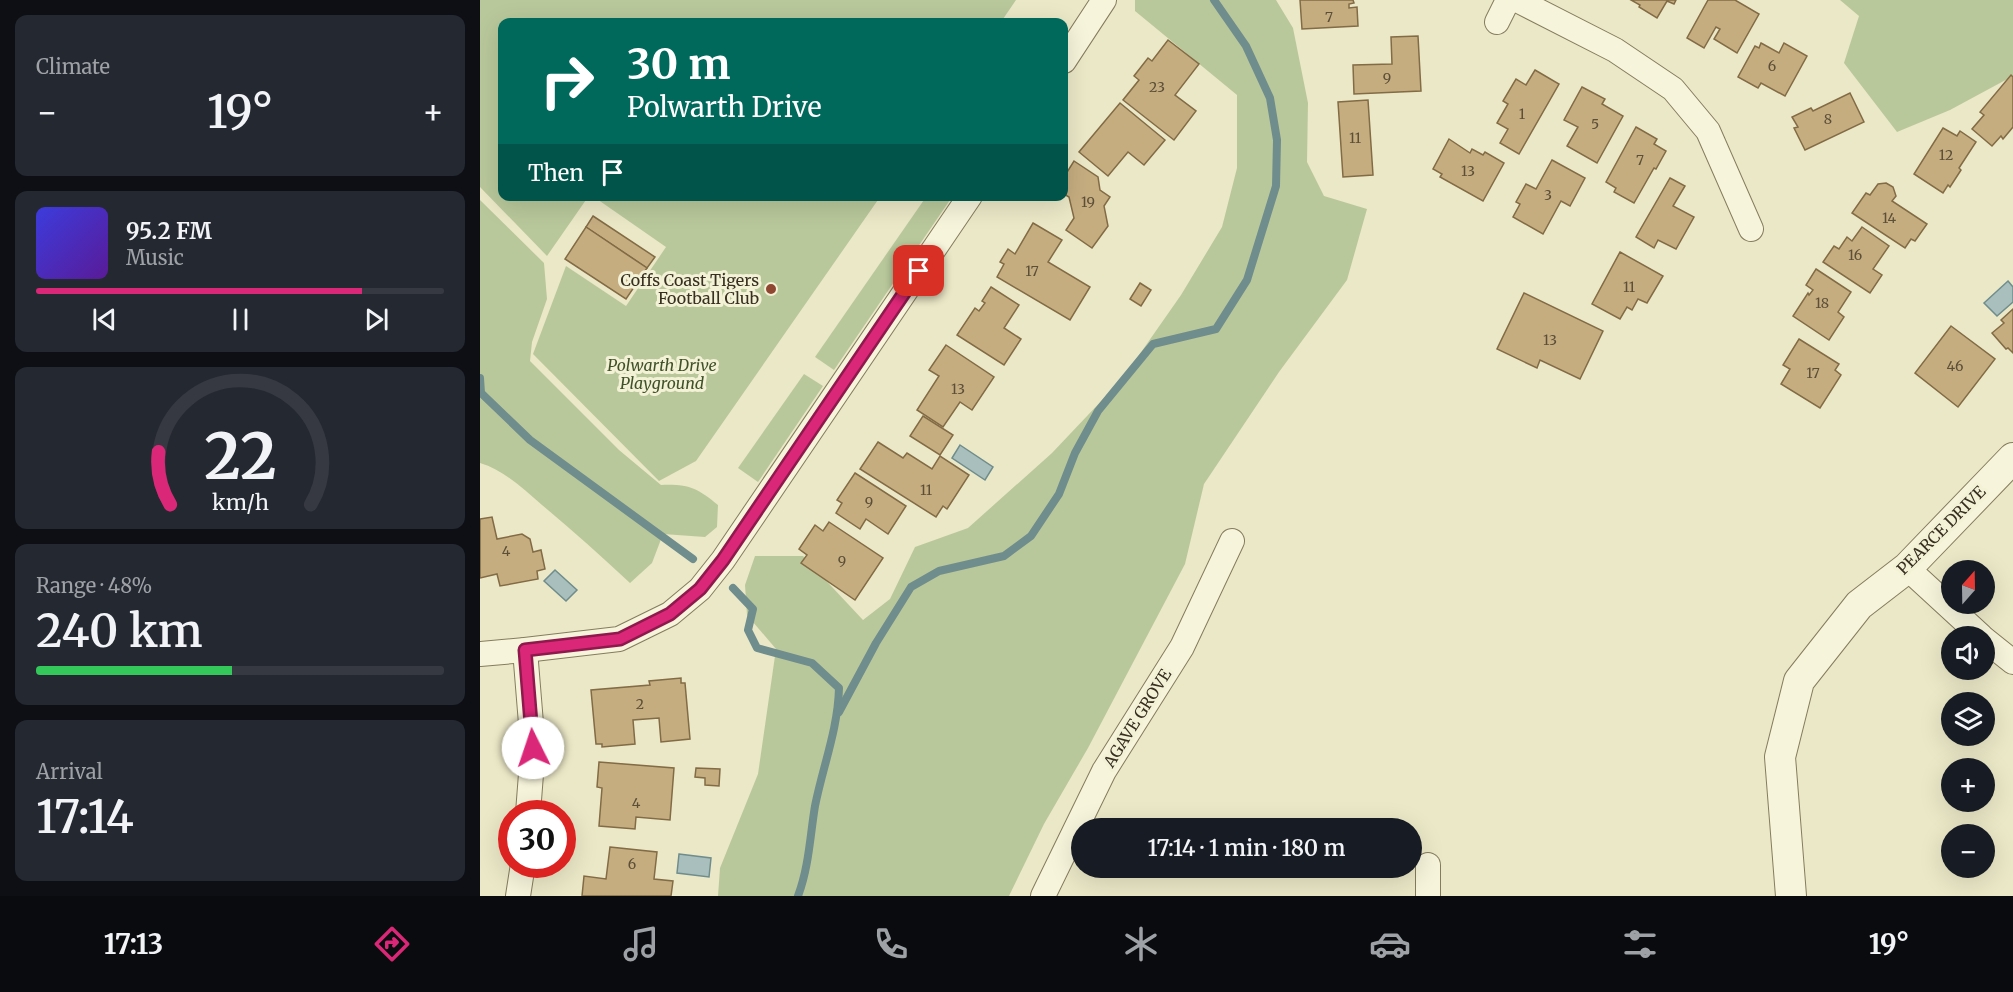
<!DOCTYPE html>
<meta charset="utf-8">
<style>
:root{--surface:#171b24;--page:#242831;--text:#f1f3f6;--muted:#9ea1a6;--line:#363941;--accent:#db2777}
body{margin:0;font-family:Merriweather,serif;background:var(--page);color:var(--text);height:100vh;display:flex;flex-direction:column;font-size:22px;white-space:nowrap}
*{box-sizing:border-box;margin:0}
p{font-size:20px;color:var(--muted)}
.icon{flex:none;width:33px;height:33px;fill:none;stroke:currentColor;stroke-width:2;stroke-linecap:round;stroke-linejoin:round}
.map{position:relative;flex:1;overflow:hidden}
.side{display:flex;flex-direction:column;gap:15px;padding:15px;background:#0d0f14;width:480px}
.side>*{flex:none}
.hud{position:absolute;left:18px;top:18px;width:570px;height:183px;border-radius:12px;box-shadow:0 6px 24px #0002;background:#00695c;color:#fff;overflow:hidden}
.needle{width:39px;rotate:20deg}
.controls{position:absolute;left:1461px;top:560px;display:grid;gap:12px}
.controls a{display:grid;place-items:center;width:54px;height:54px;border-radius:50%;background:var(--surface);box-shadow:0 6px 24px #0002;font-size:30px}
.speed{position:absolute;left:18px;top:800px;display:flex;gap:12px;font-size:30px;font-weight:700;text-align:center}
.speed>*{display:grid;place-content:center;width:78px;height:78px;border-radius:50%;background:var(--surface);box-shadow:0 6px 24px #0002;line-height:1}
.speed .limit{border:9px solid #d22;background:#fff;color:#111}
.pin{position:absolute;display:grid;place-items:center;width:51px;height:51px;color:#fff;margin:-26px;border-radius:12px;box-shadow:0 3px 9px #0006}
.me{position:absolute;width:66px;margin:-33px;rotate:356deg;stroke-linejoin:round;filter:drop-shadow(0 0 4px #0008)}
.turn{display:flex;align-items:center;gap:21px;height:126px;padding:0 30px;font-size:27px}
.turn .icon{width:78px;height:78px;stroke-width:2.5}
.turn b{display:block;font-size:42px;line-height:51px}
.then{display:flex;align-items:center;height:57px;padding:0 30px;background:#0003;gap:12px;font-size:22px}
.big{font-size:45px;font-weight:600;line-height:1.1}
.side .tile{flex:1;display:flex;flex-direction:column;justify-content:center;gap:9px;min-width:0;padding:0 21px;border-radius:12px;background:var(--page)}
.side .dial{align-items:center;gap:0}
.dial svg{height:156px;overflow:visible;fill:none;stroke:var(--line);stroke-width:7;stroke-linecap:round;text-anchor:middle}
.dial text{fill:var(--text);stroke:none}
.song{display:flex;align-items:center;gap:18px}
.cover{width:72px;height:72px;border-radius:9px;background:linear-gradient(135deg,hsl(240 70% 55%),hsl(270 70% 35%))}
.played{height:6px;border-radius:3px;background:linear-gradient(90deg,var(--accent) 80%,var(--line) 80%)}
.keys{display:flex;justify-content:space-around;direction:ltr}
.heat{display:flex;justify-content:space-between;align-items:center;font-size:33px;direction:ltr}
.charge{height:9px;border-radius:4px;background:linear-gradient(90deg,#34c759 48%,var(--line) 0)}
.trip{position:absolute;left:591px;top:818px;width:351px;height:60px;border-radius:30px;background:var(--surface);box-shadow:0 6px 24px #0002;font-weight:600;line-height:60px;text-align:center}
.dock{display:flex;height:96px;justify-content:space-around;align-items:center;background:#090b0e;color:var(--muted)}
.dock .icon{width:42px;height:42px}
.dock .active{color:var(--accent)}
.dock b{font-size:27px;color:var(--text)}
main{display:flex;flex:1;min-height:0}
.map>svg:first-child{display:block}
.green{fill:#b9c89b}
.water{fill:#a8bfbd;stroke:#6f8d8c;stroke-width:1.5}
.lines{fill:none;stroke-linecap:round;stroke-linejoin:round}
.stream{stroke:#6f8d8c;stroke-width:8}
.building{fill:#c6ad80;stroke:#826b45;stroke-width:1.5}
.minor-casing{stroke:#857c5e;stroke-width:26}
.tertiary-casing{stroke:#857c5e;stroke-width:32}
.minor{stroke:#f6f4da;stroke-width:24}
.tertiary{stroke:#f6f4da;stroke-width:30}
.route-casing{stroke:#8e194d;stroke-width:15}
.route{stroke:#db2777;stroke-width:10}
.poi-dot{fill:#8f4732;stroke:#f3f1d6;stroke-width:2}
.labels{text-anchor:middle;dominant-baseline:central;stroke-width:6;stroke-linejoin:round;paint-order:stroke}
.number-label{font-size:14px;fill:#5b4f38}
.poi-label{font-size:16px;fill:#373020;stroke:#f3f1d6;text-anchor:end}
.park-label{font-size:16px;font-style:italic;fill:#3e5128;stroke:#f3f1d6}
.street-label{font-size:16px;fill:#373020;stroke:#f3f1d6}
</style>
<main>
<section class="side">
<div class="tile"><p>Climate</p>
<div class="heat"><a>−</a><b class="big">19°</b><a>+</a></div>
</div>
<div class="tile">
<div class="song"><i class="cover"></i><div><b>95.2 FM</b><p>Music</p></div></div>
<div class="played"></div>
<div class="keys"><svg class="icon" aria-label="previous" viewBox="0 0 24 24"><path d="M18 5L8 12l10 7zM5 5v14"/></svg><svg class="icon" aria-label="pause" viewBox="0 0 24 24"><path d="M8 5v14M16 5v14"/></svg><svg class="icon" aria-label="next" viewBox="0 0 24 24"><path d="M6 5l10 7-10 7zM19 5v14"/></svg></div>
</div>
<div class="tile dial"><svg viewBox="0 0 100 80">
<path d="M14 69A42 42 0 1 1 86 69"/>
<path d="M14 69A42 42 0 0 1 8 42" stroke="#db2777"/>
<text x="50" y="56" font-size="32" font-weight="700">22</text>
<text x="50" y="72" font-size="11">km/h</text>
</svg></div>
<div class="tile"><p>Range · 48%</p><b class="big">240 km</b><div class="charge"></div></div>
<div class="tile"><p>Arrival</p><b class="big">17:14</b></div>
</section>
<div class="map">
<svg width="1533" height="896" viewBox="0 0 1533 896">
<rect width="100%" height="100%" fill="#ebe8c7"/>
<g class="green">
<path d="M0,0H536L521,22H22V196L108,197L67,256L0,187Z"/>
<path d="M655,0H796L813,28L828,103L827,162L844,196L887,209L867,280L799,372L724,484L705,564L608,748L564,824L529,896H238L240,868L278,774L296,649L267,615L265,585L275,556H323L383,620L410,599L435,547L488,528L572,453L643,378L701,295L742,227L757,168V95L655,11Z"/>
<path d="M1360,0H1533V76L1470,110L1417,132L1364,63L1379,16Z"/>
<path d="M114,197H400L216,461L179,481L53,354L86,266L146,306L186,247Z"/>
<path d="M446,197H472L354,370L335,357Z"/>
<path d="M0,200L64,263L67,299L52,342L50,361L139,450L181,485C209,484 217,488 238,505L237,527L225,537L183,534L172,563L150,583C121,556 92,530 62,505C43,489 24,470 0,463Z"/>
<path d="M324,374L343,386L278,482L258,468Z"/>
</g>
<g class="water">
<path d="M1528,281L1533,287V302L1517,316L1504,303Z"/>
<path d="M480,445L513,467L505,480L472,458Z"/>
<path d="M75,570L97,590L86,601L64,581Z"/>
<path d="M199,854L231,858L229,877L197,873Z"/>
</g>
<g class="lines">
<g class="stream">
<path d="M0,378L1,393L50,440L213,559"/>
<path d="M253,588L273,609L268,630L277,648L332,663L359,688C358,729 343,766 335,806C330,836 329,867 318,896"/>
<path d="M359,712L396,643L431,587L459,571L524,556L551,536L579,494L595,453L618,411L673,344L736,329L767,280L796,186L797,140L790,98L766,46L734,0"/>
</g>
</g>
<g class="building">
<path d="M820,0H873L874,3L869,4V8L877,7L878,26L822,29Z"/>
<path d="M1151,0H1196L1194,4L1187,1L1177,18L1159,7L1160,5Z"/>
<path d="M1228,0H1255L1279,14L1257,53L1234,39L1240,29L1236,27L1224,48L1207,38Z"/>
<path d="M938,36L941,91L874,94L873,65L912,64L911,37Z"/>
<path d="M688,40L719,64L695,95L716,111L694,140L643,100L659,80L654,76L668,58L672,61Z"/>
<path d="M1281,43L1299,53L1304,43L1327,56L1305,96L1281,83L1278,88L1258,77L1275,46L1279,48Z"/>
<path d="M1055,70L1079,84L1039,154L1020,143L1028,129L1017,123L1028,104L1023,101L1036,79L1046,85Z"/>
<path d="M1531,75L1533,77V127L1523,139L1521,136L1512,146L1492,129L1504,115L1500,112Z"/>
<path d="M1102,87L1125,99L1122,104L1143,116L1117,163L1087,146L1098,127L1084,120Z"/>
<path d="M1370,93L1384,122L1325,150L1314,128L1318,127L1312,117L1331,108L1333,111Z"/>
<path d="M888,100L893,175L863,177L858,102Z"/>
<path d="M640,103L685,140L664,165L648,152L628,176L599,152Z"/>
<path d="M1156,127L1177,139L1174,144L1186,151L1176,169L1174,168L1154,203L1134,192L1136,188L1126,182Z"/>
<path d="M1463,128L1477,136L1480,131L1496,142L1479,168L1481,170L1470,187L1468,185L1463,193L1434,174Z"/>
<path d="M969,139L990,153L992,149L1003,155L1005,152L1024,163L1003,201L960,177L962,174L953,169Z"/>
<path d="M1072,160L1105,178L1090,206L1081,201L1063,234L1033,217L1040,204L1036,202L1046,184L1056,189Z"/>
<path d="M594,161L618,177L620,190L630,197L624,206L628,226L612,248L586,230L594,218L589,197L584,194V177Z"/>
<path d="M1190,178L1205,186L1193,206L1214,217L1196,249L1178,240L1174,248L1156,237Z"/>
<path d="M1406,183L1413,187L1416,196L1412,201L1447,224L1435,241L1431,239L1425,248L1372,213L1386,193L1390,195L1398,184Z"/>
<path d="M113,216L175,257L167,268L106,227Z"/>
<path d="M553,223L582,240L568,262L610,287L590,320L517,277L524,264L520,262L528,249L535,254Z"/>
<path d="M106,227L167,268L146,299L85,259Z"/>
<path d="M1382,227L1409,246L1393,269L1402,275L1390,293L1343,262L1354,246L1359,249L1367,237L1372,241Z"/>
<path d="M1140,252L1183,276L1167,303L1158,299L1152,310L1147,307L1140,319L1112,304Z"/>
<path d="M1336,269L1371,292L1358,312L1364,317L1349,340L1313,316L1328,293L1329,295L1333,290L1326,285Z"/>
<path d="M660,283L671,290L661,306L650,299Z"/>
<path d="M511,287L539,305L524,328L541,339L524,365L477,335L495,308L499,311L505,303L502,301Z"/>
<path d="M1044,293L1123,331L1100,379L1060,360L1057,368L1017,349Z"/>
<path d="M1533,309V353L1528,348L1526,349L1512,333L1524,323L1521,320Z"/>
<path d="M1471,326L1515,359L1478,407L1435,373Z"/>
<path d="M1319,339L1359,364L1355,370L1361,375L1340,408L1301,384L1310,369L1303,365Z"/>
<path d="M466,345L514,377L492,410L480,402L463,427L437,410L459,376L449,370Z"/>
<path d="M443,416L473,435L460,455L430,436Z"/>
<path d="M398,442L423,458L427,453L452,469L460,456L489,475L467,509L463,506L456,517L380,469Z"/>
<path d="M375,473L426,506L408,534L386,519L380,529L356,513L362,503L357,500Z"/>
<path d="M12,517L17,539L42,534L50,539L53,552L61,550L65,569L57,571L58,579L20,586L17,574L0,578V519Z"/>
<path d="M349,522L403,558L375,600L321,563L327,555L319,549L335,525L343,531Z"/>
<path d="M201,678V683H205L210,739L181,742L179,718L153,720L155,744L122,747V744H116L111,690L170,685L169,681Z"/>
<path d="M119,762L194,768L190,820L156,817L155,829L119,826L122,788L117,787Z"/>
<path d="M216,768L240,769L239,786L225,785V778L215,777Z"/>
<path d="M130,847L177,852L174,879L193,881L191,896H102L104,876L126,879Z"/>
</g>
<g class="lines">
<g class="minor-casing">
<g id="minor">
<path d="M1037,0L1135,50L1193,89L1228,131L1271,229"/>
<path d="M1017,22L1028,0"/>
<path d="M584,61L624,0"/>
<path d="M1427,568L1501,636"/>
<path d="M1504,639L1533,662"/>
<path d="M45,650L53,748L48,813"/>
<path d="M0,654L45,650L139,639L190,614L220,589L243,560L490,196"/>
<path d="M38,896L43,864"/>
<path d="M563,896L624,771L702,647L752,541"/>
<path d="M948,896V865"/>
</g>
</g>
<g class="tertiary-casing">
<path id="tertiary" d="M1311,896L1300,757L1319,681L1379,605L1427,568L1533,458"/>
</g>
<use href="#minor" class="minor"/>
<use href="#tertiary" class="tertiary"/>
</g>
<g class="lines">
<g class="route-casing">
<path id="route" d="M53,748L45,650L140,639L190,614L220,589L243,560L439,271"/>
</g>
<use href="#route" class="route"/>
</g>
<circle class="poi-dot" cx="291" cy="289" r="6"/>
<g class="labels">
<g class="number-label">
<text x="849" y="17">7</text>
<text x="1292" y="66">6</text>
<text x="907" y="78">9</text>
<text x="677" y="87">23</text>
<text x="1042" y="114">1</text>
<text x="1348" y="119">8</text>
<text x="1115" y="124">5</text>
<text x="875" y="138">11</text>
<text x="1466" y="155">12</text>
<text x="1160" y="160">7</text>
<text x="988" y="171">13</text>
<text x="1068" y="195">3</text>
<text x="608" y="202">19</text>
<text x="1409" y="218">14</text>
<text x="1375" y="255">16</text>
<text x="552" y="271">17</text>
<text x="1149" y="287">11</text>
<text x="1342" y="303">18</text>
<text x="1070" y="340">13</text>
<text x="1475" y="366">46</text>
<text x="1333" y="373">17</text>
<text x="478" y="389">13</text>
<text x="446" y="490">11</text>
<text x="389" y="502">9</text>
<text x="26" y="551">4</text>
<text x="362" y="561">9</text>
<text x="160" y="704">2</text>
<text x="156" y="803">4</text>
<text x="152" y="864">6</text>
</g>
<g class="poi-label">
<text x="279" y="280">Coffs Coast Tigers<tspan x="279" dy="18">Football Club</tspan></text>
</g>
<g class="park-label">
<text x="182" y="365">Polwarth Drive<tspan x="182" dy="18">Playground</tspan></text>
</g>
<g class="street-label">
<text transform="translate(1461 530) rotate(-45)">PEARCE DRIVE</text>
<text transform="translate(657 718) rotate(-58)">AGAVE GROVE</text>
</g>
</g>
</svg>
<div class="controls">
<a><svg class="needle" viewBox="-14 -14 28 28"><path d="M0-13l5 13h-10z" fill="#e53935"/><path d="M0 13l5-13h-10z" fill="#9ea1a6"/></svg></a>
<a><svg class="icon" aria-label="sound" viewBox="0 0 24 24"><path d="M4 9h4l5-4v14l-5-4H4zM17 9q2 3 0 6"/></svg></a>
<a><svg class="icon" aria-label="layers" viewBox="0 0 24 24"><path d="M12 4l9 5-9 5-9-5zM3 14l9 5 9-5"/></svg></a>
<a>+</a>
<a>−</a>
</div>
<div class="speed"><div class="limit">30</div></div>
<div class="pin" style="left:439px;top:271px;background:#d93025"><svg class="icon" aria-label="arrive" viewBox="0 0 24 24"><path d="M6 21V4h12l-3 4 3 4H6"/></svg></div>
<svg class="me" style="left:53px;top:748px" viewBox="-20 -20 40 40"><circle r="19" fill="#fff"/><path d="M0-13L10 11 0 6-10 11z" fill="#db2777"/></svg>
<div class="trip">17:14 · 1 min · 180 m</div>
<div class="hud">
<div class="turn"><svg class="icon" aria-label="right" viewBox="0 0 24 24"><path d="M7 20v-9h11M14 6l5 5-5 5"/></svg><div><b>30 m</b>Polwarth Drive</div></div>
<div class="then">Then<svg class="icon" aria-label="arrive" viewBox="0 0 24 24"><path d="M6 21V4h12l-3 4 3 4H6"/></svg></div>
</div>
</div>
</main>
<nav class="dock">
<b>17:13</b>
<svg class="icon active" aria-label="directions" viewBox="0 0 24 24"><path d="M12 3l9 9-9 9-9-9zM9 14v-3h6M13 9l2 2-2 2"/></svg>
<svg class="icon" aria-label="music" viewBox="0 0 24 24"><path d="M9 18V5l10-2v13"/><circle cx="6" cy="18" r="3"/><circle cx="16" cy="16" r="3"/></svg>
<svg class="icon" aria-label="phone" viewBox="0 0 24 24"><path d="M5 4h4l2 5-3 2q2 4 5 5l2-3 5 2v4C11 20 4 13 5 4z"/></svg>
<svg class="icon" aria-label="climate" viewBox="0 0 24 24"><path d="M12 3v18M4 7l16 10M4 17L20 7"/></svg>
<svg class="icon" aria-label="car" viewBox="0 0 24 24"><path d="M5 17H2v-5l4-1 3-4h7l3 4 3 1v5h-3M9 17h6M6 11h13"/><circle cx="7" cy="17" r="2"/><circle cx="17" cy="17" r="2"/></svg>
<svg class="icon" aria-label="filters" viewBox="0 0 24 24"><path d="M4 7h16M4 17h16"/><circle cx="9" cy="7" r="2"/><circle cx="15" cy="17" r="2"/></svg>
<b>19°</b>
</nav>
